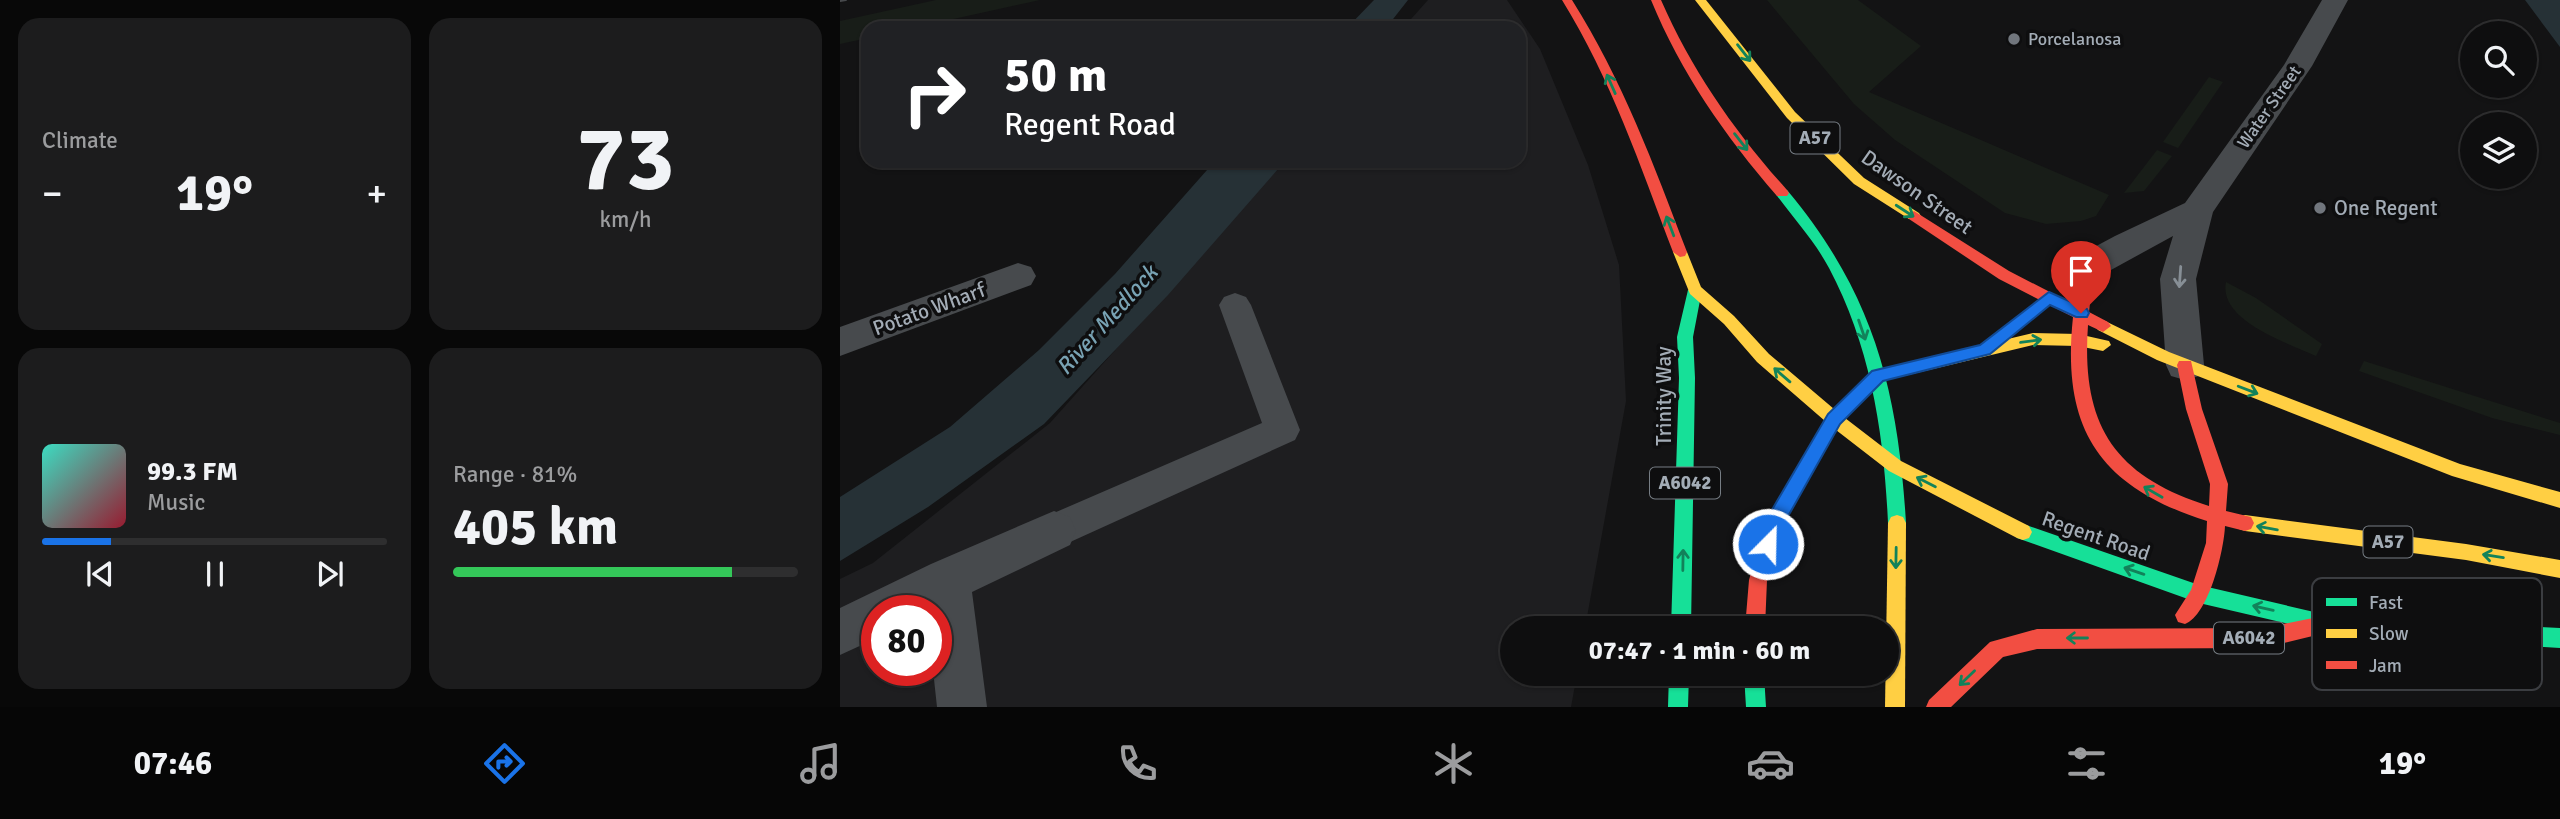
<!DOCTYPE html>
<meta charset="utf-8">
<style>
:root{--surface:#0e0e0f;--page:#1c1c1d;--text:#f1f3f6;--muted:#9b9c9e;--line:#2e2e2f;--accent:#1a73e8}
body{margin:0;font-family:Signika,sans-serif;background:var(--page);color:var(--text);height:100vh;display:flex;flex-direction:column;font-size:26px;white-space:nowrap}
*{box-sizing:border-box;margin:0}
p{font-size:23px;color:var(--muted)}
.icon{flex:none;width:38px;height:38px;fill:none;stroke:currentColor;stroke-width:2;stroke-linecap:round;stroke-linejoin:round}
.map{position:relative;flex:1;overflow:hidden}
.panel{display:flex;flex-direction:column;gap:18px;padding:18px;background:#080808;width:840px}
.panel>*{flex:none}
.hud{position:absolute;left:21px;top:21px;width:665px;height:147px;border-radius:21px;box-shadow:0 2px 5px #0004,0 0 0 2px var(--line);background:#202124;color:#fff;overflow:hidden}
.buttons{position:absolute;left:1620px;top:21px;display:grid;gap:14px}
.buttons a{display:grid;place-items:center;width:77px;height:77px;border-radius:50%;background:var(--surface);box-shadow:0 2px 5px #0004,0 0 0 2px var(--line);font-size:35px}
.speed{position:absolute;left:21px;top:595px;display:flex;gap:14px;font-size:35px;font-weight:700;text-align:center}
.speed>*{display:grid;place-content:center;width:91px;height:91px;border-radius:50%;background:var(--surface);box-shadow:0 2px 5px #0004,0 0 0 2px var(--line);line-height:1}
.speed .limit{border:10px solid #d22;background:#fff;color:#111}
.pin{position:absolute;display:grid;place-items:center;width:60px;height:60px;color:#fff;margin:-72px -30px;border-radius:50% 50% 50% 0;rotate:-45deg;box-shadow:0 0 7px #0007}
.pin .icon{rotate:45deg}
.me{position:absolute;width:77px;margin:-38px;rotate:23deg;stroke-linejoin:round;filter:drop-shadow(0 0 5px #0008)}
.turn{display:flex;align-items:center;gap:24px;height:147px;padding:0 28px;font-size:32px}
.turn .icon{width:91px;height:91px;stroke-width:2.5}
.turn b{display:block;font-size:49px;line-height:60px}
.big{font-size:52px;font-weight:700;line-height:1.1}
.panel .card{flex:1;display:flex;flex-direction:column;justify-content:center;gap:10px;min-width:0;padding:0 24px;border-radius:21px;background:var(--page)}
.panel .dial{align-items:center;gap:0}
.dial b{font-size:91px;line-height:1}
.song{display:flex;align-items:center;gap:21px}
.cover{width:84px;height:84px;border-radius:10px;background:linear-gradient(135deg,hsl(170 70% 55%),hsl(350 70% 35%))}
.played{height:7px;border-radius:4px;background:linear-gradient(90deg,var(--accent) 20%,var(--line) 20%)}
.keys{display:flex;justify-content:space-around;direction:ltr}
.heat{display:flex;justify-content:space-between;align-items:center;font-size:38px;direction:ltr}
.charge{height:10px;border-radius:5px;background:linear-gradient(90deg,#34c759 81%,var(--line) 0)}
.panel .tiles{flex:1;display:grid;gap:18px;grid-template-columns:repeat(2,1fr)}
.trip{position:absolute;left:660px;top:616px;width:399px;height:70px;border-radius:35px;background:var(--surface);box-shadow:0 2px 5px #0004,0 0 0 2px var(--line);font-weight:700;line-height:70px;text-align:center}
.dock{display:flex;height:112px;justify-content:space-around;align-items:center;background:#060606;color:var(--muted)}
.dock .icon{width:49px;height:49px}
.dock .selected{color:var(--accent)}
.dock b{font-size:32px;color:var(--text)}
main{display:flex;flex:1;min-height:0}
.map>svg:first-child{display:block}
.built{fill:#1e1e20;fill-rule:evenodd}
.green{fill:#181d18}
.water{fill:#263136}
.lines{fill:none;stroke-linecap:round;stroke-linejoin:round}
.lane{fill:#474a4d;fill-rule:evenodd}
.street{fill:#474a4d;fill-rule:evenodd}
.fast{fill:#16e098;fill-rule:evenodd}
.slow{fill:#ffcf43;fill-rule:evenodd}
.jam{fill:#f24e42;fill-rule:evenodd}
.tram{stroke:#47494c;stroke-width:2}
.oneway{stroke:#12825a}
.oneway2{stroke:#878f96}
.route{fill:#1a73e8;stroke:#114b97;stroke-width:2}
.poi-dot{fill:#71767d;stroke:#0e0e0f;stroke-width:2.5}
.labels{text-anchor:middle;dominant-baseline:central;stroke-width:7;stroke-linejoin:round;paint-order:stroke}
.far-poi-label{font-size:18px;fill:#a3acb6;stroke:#0e0e0f;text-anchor:start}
.far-street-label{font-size:18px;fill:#a3acb6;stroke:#0e0e0f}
.shield{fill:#0e0e0f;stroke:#767d84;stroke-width:2}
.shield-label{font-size:19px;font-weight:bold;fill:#a3acb6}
.street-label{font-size:21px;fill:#a3acb6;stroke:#0e0e0f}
.poi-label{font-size:21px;fill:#a3acb6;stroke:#0e0e0f;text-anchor:start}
.water-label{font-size:23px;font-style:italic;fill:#78a2b3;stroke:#0e0e0f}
.key{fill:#0e0e0f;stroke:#3b3d41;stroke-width:2}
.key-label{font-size:19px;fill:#a3acb6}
</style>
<main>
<section class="panel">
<div class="tiles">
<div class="card"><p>Climate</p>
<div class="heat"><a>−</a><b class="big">19°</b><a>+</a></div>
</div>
<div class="card dial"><b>73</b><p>km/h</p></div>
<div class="card">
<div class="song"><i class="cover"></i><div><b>99.3 FM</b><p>Music</p></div></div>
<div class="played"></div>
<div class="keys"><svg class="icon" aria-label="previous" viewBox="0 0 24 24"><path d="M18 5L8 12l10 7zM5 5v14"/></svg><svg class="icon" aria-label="pause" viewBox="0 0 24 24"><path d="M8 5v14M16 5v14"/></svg><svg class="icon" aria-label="next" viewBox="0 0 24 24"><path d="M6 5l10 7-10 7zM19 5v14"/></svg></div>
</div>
<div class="card"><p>Range · 81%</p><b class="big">405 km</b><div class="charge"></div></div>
</div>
</section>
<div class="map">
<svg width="1720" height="707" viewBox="0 0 1720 707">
<rect width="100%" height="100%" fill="#131314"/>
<path class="built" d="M588,0H667L700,49L748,165L779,265L786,401L745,628H672V674H737L731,707H0V579L33,563L210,423L444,161H679V28H563ZM37,611H96V670H37Z"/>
<g class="green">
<path d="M96,0H200L73,28H28V38L0,44V21Z"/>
<path d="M927,0H1018L1081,46L1029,92L1269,195L1256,216L1241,221L1206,224L1165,213L1055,140L1014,104Z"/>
<path d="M1369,77L1383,82L1338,148L1323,142Z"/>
<path d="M1317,150L1332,156L1304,191L1284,193Z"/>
<path d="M1386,282L1416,298L1482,344L1476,356C1448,343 1378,321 1386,282Z"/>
<path d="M1524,361L1720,423V435L1652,418L1519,371Z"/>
</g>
<g class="water">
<path d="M534,0H568L546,28H507Z"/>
<path d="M1685,0H1720V47Z"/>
<path d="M375,161H445L328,295L204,424L88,507L0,561V497L110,427L199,350L275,274Z"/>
</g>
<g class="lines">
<path class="lane" d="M395,293L406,297L411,305L460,430L455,440L228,543L214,548L200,543L195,531L200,519L422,423L379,305L384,297Z"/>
<g class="street">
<path d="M1482,0H1508L1472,66L1373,212L1356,279L1364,365L1359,376L1345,380L1331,376L1326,365L1320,279L1333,236L1260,276L1247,280L1234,276L1229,267L1234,258L1275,236L1345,203L1444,65Z"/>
<path d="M178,263L191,267L196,276L191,285L0,356V327Z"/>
<path d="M214,511L230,517L236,531L230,545L132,592L147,707H97L93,670H96V611H37V638L0,655V608L91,564Z"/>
</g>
<g class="fast">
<path d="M942,189L947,190C1034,294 1058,390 1066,523L1063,529L1057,531L1051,529L1048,523C1044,434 1031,347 989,268C974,240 953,218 935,193Z"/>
<path d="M855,285L862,290L853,337L855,378L851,628H831L839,378L837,337L848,290Z"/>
<path d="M1183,524L1359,585L1487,615L1720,628V648L1487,633L1359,603L1177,538L1174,532L1177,526Z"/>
<path d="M829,674H849L848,707H828Z"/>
<path d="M904,674H924L926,707H906Z"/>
</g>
<g class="slow">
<path d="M855,0H866L955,112L1024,178L1079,213L1081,216L1079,219H1069L1014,184L947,118Z"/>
<path d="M840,247L847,252L861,287L894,316L929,354L994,409L1032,372L1038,370L1193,333L1238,334L1269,341L1271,345L1263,351L1238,346L1193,345L1043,381L1005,418L1061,461L1189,526L1192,532L1189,538L1183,540L1177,538L1049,471L996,430L994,435L988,437L982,435L980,430L985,421L917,362L884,324L850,294L833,252Z"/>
<path d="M1263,320L1329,352L1620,464L1720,492V508L1612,476L1317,360L1258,330L1255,326L1258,322Z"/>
<path d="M1057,515L1063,517L1066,523L1065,707H1045L1048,523L1051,517Z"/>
<path d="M1405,515L1626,544L1720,560V578L1626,560L1405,531L1399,529L1396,523L1399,517Z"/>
</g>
<g class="jam">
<path d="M722,0H732C782,79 814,165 847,252L845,256L840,257L833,252C800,165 771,79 722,0Z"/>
<path d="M811,0H821C852,71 895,132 947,190L949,193L947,196H937C885,136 841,73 811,0Z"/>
<path d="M1074,211L1169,271L1235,305L1240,267L1247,262L1252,263L1254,267L1249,312L1268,322L1271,326L1263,332L1248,325C1241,424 1273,476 1369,506L1370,484L1346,409L1337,365L1339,361H1351L1362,409L1388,484L1386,511L1411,517L1414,523L1411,529L1405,531L1385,526C1384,550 1369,615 1345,624L1338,622L1335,615L1351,590L1366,543L1367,521C1260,487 1221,430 1233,317L1159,279L1069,219L1067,216Z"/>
<path d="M988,423L994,425L996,430L942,527L927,580L925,628H905L909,580L924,525L982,425Z"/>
<path d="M1478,617L1485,619L1488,626L1485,633L1423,648L1197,649L1163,657L1111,707H1086L1089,700L1150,642L1197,629L1423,628Z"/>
</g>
<path class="tram" d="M0,1L6,0"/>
</g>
<defs><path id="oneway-shaft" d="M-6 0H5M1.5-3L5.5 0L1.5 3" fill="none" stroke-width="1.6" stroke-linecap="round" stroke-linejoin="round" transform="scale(1.75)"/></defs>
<g class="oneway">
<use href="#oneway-shaft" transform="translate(904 53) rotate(52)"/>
<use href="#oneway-shaft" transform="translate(771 84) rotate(-114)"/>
<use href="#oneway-shaft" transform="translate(901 142) rotate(52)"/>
<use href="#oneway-shaft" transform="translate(1065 211) rotate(33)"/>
<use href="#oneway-shaft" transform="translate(830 226) rotate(-111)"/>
<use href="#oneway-shaft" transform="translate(1022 330) rotate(71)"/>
<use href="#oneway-shaft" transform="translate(1191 341) rotate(-8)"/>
<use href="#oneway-shaft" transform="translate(942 375) rotate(-139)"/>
<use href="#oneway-shaft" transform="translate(1408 390) rotate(21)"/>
<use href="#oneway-shaft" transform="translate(1086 482) rotate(-153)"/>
<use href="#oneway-shaft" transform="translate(1313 492) rotate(-150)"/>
<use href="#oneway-shaft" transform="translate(1427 528) rotate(-170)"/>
<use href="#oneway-shaft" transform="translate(1653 556) rotate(-171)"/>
<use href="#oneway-shaft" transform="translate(1056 558) rotate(91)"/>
<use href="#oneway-shaft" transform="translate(843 560) rotate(-89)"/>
<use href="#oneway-shaft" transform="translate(1294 571) rotate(-161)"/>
<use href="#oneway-shaft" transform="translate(1423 608) rotate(-167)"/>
<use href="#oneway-shaft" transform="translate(1237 638) rotate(180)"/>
<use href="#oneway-shaft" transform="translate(1127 678) rotate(136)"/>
</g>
<use class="oneway2" href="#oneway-shaft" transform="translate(1340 277) rotate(94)"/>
<path class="route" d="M1209,292L1247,309L1249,313L1247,317H1236L1210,305L1150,354L1043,381L1000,424L942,527L935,549L928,552L921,549L919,544L926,520L988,414L1032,371L1140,345Z"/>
<g class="poi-dot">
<circle cx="1174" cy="39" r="7"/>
<circle cx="1480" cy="208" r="7"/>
</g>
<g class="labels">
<g class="far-poi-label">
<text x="1188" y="39">Porcelanosa</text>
</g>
<g class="far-street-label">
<text transform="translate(1429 107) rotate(-55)">Water Street</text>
</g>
<g class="shield">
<rect x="950.5" y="122.5" width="49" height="31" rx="5"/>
<rect x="810" y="467.5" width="70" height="31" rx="5"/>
<rect x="1523.5" y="526.5" width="49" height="31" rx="5"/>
<rect x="1374" y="622.5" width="70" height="31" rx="5"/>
</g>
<g class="shield-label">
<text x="975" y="138">A57</text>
<text x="845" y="483">A6042</text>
<text x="1548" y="542">A57</text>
<text x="1409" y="638">A6042</text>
</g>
<g class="street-label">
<text transform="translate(1077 192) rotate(35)">Dawson Street</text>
<text transform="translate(89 309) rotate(-20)">Potato Wharf</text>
<text transform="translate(824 396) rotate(-90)">Trinity Way</text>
<text transform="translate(1256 536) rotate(19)">Regent Road</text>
</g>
<g class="poi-label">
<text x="1494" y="208">One Regent</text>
</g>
<g class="water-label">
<text transform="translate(267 320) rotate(-48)">River Medlock</text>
</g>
</g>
<rect x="1472" y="578" width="230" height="112" rx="10" class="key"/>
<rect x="1486" y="598" width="31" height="8" fill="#16e098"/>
<rect x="1486" y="629" width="31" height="9" fill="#ffcf43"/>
<rect x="1486" y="661" width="31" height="8" fill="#f24e42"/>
<g class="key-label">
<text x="1529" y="609">Fast</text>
<text x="1529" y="640">Slow</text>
<text x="1529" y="672">Jam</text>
</g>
</svg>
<div class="buttons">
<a><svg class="icon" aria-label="search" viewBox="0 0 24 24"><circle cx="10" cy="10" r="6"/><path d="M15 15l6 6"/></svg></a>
<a><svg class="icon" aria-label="layers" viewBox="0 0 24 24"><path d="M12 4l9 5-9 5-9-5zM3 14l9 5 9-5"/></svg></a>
</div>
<div class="speed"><div class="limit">80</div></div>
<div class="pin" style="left:1241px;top:313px;background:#d93025"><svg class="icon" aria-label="arrive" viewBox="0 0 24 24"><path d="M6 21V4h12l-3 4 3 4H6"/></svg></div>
<svg class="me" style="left:928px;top:544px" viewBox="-20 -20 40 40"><circle r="17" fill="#1a73e8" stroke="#fff" stroke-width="3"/><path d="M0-11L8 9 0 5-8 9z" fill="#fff"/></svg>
<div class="trip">07:47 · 1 min · 60 m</div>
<div class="hud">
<div class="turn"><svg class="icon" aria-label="right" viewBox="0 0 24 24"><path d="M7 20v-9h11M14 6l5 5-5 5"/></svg><div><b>50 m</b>Regent Road</div></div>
</div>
</div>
</main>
<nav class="dock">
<b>07:46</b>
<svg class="icon selected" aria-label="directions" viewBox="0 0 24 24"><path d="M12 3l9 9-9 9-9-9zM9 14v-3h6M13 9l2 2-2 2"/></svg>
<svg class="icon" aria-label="music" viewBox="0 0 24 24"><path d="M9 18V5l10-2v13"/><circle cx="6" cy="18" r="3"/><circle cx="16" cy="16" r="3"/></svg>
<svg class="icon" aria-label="phone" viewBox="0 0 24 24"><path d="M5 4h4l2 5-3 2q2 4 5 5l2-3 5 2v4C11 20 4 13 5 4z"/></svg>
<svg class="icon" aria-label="climate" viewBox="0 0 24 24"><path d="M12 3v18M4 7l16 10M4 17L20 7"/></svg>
<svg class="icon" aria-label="car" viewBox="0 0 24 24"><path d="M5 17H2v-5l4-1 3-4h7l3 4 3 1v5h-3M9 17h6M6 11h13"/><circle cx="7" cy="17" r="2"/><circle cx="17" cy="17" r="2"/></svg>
<svg class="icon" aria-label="filters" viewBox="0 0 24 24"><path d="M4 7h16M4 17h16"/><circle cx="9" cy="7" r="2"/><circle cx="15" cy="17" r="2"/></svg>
<b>19°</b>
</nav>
